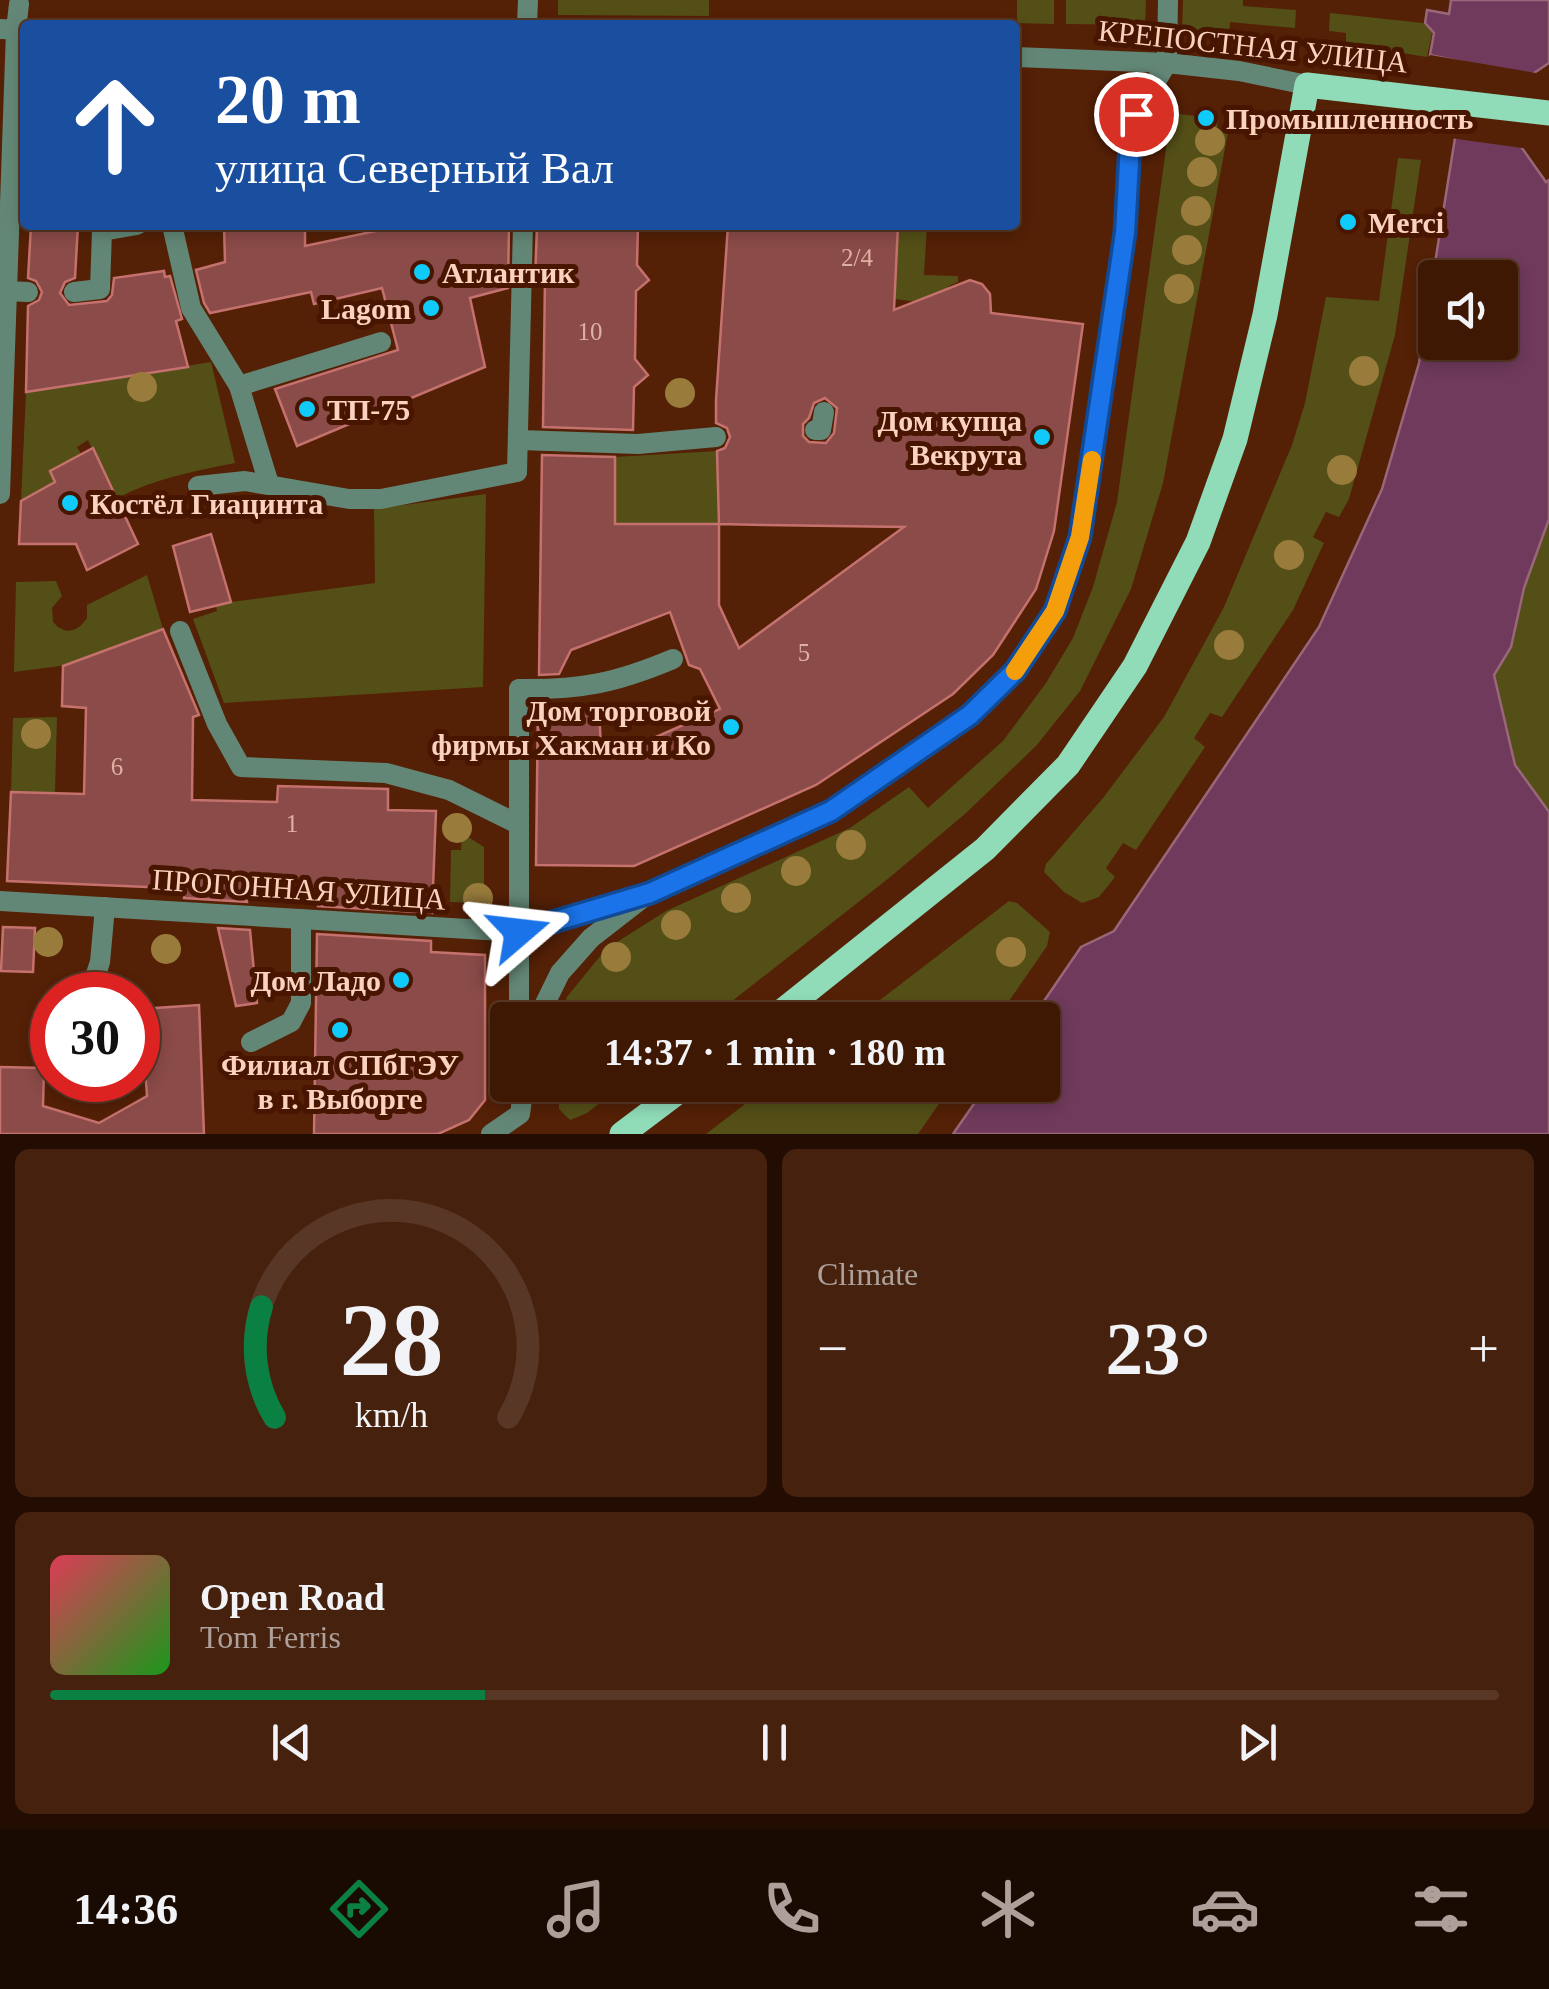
<!DOCTYPE html>
<meta charset="utf-8">
<style>
:root{--surface:#3f1804;--page:#46210e;--text:#f1f3f6;--muted:#ada09a;--line:#583726;--accent:#0b8043}
body{margin:0;font-family:Georgia,serif;background:var(--page);color:var(--text);height:100vh;display:flex;flex-direction:column;font-size:38px;white-space:nowrap}
*{box-sizing:border-box;margin:0}
p{font-size:32px;color:var(--muted)}
.icon{flex:none;width:55px;height:55px;fill:none;stroke:currentColor;stroke-width:2;stroke-linecap:round;stroke-linejoin:round}
.map{position:relative;height:1134px;overflow:hidden}
.panel{display:flex;flex-direction:column;gap:15px;padding:15px;background:#230d02;flex:1}
.panel>*{flex:none}
.banner{position:absolute;left:20px;top:20px;width:1000px;height:210px;border-radius:10px;box-shadow:0 5px 15px #0003,0 0 0 2px var(--line);background:#1a4fa0;color:#fff;overflow:hidden}
.tools{position:absolute;left:1418px;top:260px;display:grid;gap:20px}
.tools a{display:grid;place-items:center;width:100px;height:100px;border-radius:10px;background:var(--surface);box-shadow:0 5px 15px #0003,0 0 0 2px var(--line);font-size:50px}
.speed{position:absolute;left:30px;top:972px;display:flex;gap:20px;font-size:50px;font-weight:700;text-align:center}
.speed>*{display:grid;place-content:center;width:130px;height:130px;border-radius:50%;background:var(--surface);box-shadow:0 5px 15px #0003,0 0 0 2px var(--line);line-height:1}
.speed .limit{border:15px solid #d22;background:#fff;color:#111}
.pin{position:absolute;display:grid;place-items:center;width:85px;height:85px;color:#fff;margin:-42px;border:5px solid #fff;border-radius:50%;box-shadow:0 2px 10px #0007}
.me{position:absolute;width:110px;margin:-55px;rotate:73deg;stroke-linejoin:round;filter:drop-shadow(0 0 8px #0008)}
.turn{display:flex;align-items:center;gap:35px;height:210px;padding:0 30px;font-size:45px}
.turn .icon{width:130px;height:130px;stroke-width:2.5}
.turn b{display:block;font-size:70px;line-height:85px}
.big{font-size:75px;font-weight:800;line-height:1.1}
.panel .tile{flex:1;display:flex;flex-direction:column;justify-content:center;gap:15px;min-width:0;padding:0 35px;border-radius:15px;background:var(--page)}
.panel .dial{align-items:center;gap:0}
.dial svg{height:260px;overflow:visible;fill:none;stroke:var(--line);stroke-width:7;stroke-linecap:round;text-anchor:middle}
.dial text{fill:var(--text);stroke:none}
.song{display:flex;align-items:center;gap:30px}
.cover{width:120px;height:120px;border-radius:15px;background:linear-gradient(135deg,hsl(350 70% 55%),hsl(120 70% 35%))}
.played{height:10px;border-radius:5px;background:linear-gradient(90deg,var(--accent) 30%,var(--line) 30%)}
.keys{display:flex;justify-content:space-around;direction:ltr}
.heat{display:flex;justify-content:space-between;align-items:center;font-size:55px;direction:ltr}
.panel .tiles{flex:1;display:grid;gap:15px;grid-template-columns:1fr 1fr}
.tile:last-child{grid-column:span 2}
.trip{position:absolute;left:490px;top:1002px;width:570px;height:100px;border-radius:10px;background:var(--surface);box-shadow:0 5px 15px #0003,0 0 0 2px var(--line);font-weight:800;line-height:100px;text-align:center}
.menu{display:flex;height:160px;justify-content:space-around;align-items:center;background:#190a02;color:var(--muted)}
.menu .icon{width:70px;height:70px}
.menu .active{color:var(--accent)}
.menu b{font-size:45px;color:var(--text)}
.map>svg:first-child{display:block}
.green{fill:#544f17}
.water{fill:#6f3a5b;stroke:#996779;stroke-width:2.5;fill-rule:evenodd}
.pier{fill:#542006}
.building{fill:#8b4b48;stroke:#c5716d;stroke-width:2.5;fill-rule:evenodd}
.lines{fill:none;stroke-linecap:round;stroke-linejoin:round}
.service{stroke:#638776;stroke-width:20}
.pedestrian{stroke:#638776;stroke-width:20}
.minor{stroke:#638776;stroke-width:20}
.tertiary{stroke:#638776;stroke-width:20}
.primary{stroke:#90dcb9;stroke-width:25}
.tree{fill:#997c3c}
.route-casing{stroke:#114b97;stroke-width:25}
.route{stroke:#1a73e8;stroke-width:18}
.slow{stroke:#f59e0b;stroke-width:18}
.poi-dot{fill:#10cafa;stroke:#481500;stroke-width:4}
.labels{text-anchor:middle;dominant-baseline:central;stroke-width:10;stroke-linejoin:round;paint-order:stroke}
.number-label{font-size:25px;fill:#dfb0a1}
.street-label{font-size:30px;fill:#fbd1bf;stroke:#481500}
.poi-label{font-size:30px;font-weight:bold;fill:#fbd1bf;stroke:#481500;text-anchor:start}
</style>
<div class="map">
<svg width="1549" height="1134" viewBox="0 0 1549 1134">
<rect width="100%" height="100%" fill="#542006"/>
<g class="green">
<path d="M558,0H709V16L558,15Z"/>
<path d="M1017,0H1054V24L1017,23Z"/>
<path d="M1066,0H1146L1145,25L1066,24Z"/>
<path d="M1183,0H1243V6L1296,10L1295,28L1230,22L1229,34L1182,32Z"/>
<path d="M1330,13L1423,23L1432,33L1427,57L1346,44V33L1329,31Z"/>
<path d="M1171,113L1218,119L1217,130L1228,132L1163,483L1131,589L1080,691L1036,746L966,813L889,878L708,1020H571L566,998L606,949L666,911L850,828L909,787L928,808L1003,741L1046,683L1073,638L1093,587L1117,502Z"/>
<path d="M1398,158L1421,160L1395,335L1349,499L1339,517L1326,512L1313,537L1324,543L1293,610L1222,717L1210,713L1194,738L1205,747L1136,850L1123,843L1106,868L1115,877L1099,897L1082,903L1064,892L1044,872L1046,864L1103,798L1164,717L1224,607L1292,445L1305,403L1326,297L1379,301Z"/>
<path d="M898,225H927L924,275L958,276V282L949,286L941,305L895,299Z"/>
<path d="M211,362L235,463C195,471 152,479 116,499L88,440L77,447L81,454L50,471L55,482L21,501L26,392Z"/>
<path d="M717,451L719,524H638L615,538V457Z"/>
<path d="M486,494L483,687L224,703L193,619L217,611L216,606L231,602L375,583L374,509Z"/>
<path d="M1549,519V812L1515,765L1494,675L1511,647L1524,588Z"/>
<path d="M147,575L163,629L60,666L14,672L16,582L56,581L62,596L52,608L53,622C65,636 78,632 87,618V605Z"/>
<path d="M57,717L55,793L11,792L13,718Z"/>
<path d="M462,833L484,847V903L450,902L451,850H461Z"/>
<path d="M1009,901L1017,903L1050,932L1047,946L996,1020H854Z"/>
<path d="M559,1085H623L587,1113L570,1120L559,1109Z"/>
<path d="M770,1085H952L918,1134H706Z"/>
</g>
<path class="water" d="M1451,0H1549V63L1534,73L1522,148L1546,182L1549,180V519L1524,588L1511,647L1494,675L1515,765L1549,812V1134H953L987,1085H1042V1020H1031L1081,947L1114,931L1319,627L1382,489L1419,363L1467,63L1430,55L1434,33L1425,23L1427,10L1449,14ZM1435,278H1500V342H1435Z"/>
<path class="pier" d="M1430,55L1542,74L1529,149L1450,138L1461,66L1429,60Z"/>
<g class="building">
<path d="M31,225H78L75,278L65,282L60,293L69,305L107,301L112,295L114,278L164,271L165,277L170,276L182,319L176,321L188,367L26,392L28,306L39,300L42,292L36,281L28,278Z"/>
<path d="M224,225H305V246L404,225H509L508,288L470,298L485,367L297,446L275,389L398,350L382,288L314,304L311,292L210,313L204,303L196,270L225,262Z"/>
<path d="M537,225H638L637,265L649,280L636,291L635,359L648,375L634,387L633,430L543,427L545,278L535,281Z"/>
<path d="M728,225H898L894,310L970,280L982,284L990,294L991,313L1083,324L1054,531L1036,589L993,655L953,694L816,785L634,866L536,865L538,703H546L544,707H599L601,750L640,744L720,709L700,669L689,665L670,612L571,650L559,674L539,675L541,525L542,455L615,457V524H719L717,451L725,448L730,437L727,428L716,423V400ZM825,398L837,408L834,433L826,443L809,442L803,436V424L809,418L814,403ZM719,524L764,525L904,527L739,648L719,605Z"/>
<path d="M93,448L138,544L87,570L76,544H19L21,501L55,482L50,471Z"/>
<path d="M211,534L231,602L190,612L173,546Z"/>
<path d="M163,629L199,715L193,717L192,800L277,802L278,786L388,789V810L436,811L432,913L318,906V896L246,892L247,902L184,898V891L147,887L7,881L11,792L84,794L86,708L62,706L63,666Z"/>
<path d="M3,927L35,928L33,972L1,971Z"/>
<path d="M218,928L250,930L257,1003L236,1006Z"/>
<path d="M317,934L431,941V952L485,955V1100L469,1120L438,1134H314Z"/>
<path d="M199,1005L204,1134H0V1067L44,1068L43,1106L99,1123L147,1096L141,1009Z"/>
</g>
<g class="lines">
<g class="service">
<path d="M16,30L19,4"/>
<path d="M172,225L191,308L239,386L269,484"/>
<path d="M7,291L28,292"/>
<path d="M74,292L100,289L102,231L137,225"/>
<path d="M239,386L381,342"/>
<path d="M815,430H821L824,412"/>
<path d="M519,440L638,444L716,437"/>
<path d="M198,486L245,481L349,499H381L517,472"/>
<path d="M180,631L217,724L241,767L386,773L449,790L518,824"/>
<path d="M519,689C581,690 616,683 673,659"/>
<path d="M89,995L100,962L105,907"/>
<path d="M251,1042L291,1022L301,1003V919"/>
<path d="M84,1091V1080"/>
</g>
<g class="pedestrian">
<path d="M0,29L25,30"/>
<path d="M1015,57L1167,63"/>
</g>
<g class="minor">
<path d="M527,25L528,0"/>
<path d="M517,472L523,225"/>
<path d="M0,494L16,30"/>
<path d="M519,689V1020"/>
<path d="M0,901L519,932L638,897"/>
<path d="M537,1020L560,973L591,938L649,893L831,811L970,715L1015,671L1055,611L1080,537L1125,233L1130,144L1136,114L1167,63"/>
<path d="M491,1134L520,1114L524,1085"/>
</g>
<path class="tertiary" d="M1168,0L1167,63L1239,71L1307,85"/>
<g class="primary">
<path d="M771,1020L985,849L1068,765L1135,666L1198,542L1235,439L1265,315L1307,85L1549,113"/>
<path d="M622,1134L687,1085"/>
</g>
</g>
<g class="tree">
<circle cx="1210" cy="141" r="15"/>
<circle cx="1202" cy="172" r="15"/>
<circle cx="1196" cy="211" r="15"/>
<circle cx="1187" cy="250" r="15"/>
<circle cx="1179" cy="289" r="15"/>
<circle cx="1364" cy="371" r="15"/>
<circle cx="142" cy="387" r="15"/>
<circle cx="680" cy="393" r="15"/>
<circle cx="1342" cy="470" r="15"/>
<circle cx="1289" cy="555" r="15"/>
<circle cx="1229" cy="645" r="15"/>
<circle cx="36" cy="734" r="15"/>
<circle cx="457" cy="828" r="15"/>
<circle cx="851" cy="845" r="15"/>
<circle cx="796" cy="871" r="15"/>
<circle cx="478" cy="898" r="15"/>
<circle cx="736" cy="898" r="15"/>
<circle cx="676" cy="925" r="15"/>
<circle cx="48" cy="942" r="15"/>
<circle cx="166" cy="949" r="15"/>
<circle cx="1011" cy="952" r="15"/>
<circle cx="616" cy="957" r="15"/>
</g>
<g class="lines">
<g class="route-casing">
<path id="route" d="M519,932L650,893L831,811L970,715L1015,671L1055,611L1080,537L1125,233L1130,144L1136,114"/>
</g>
<use href="#route" class="route"/>
<path class="slow" d="M1015,671L1055,611L1080,537L1092,460"/>
</g>
<g class="poi-dot">
<circle cx="1206" cy="118" r="10"/>
<circle cx="1348" cy="222" r="10"/>
<circle cx="422" cy="272" r="10"/>
<circle cx="431" cy="308" r="10"/>
<circle cx="307" cy="409" r="10"/>
<circle cx="1042" cy="437" r="10"/>
<circle cx="70" cy="503" r="10"/>
<circle cx="731" cy="727" r="10"/>
<circle cx="401" cy="980" r="10"/>
<circle cx="340" cy="1030" r="10"/>
</g>
<g class="labels">
<g class="number-label">
<text x="857" y="257">2/4</text>
<text x="590" y="331">10</text>
<text x="804" y="652">5</text>
<text x="117" y="766">6</text>
<text x="292" y="823">1</text>
</g>
<g class="street-label">
<text transform="translate(1253 46) rotate(6)">КРЕПОСТНАЯ УЛИЦА</text>
<text transform="translate(299 889) rotate(4)">ПРОГОННАЯ УЛИЦА</text>
</g>
<g class="poi-label">
<text x="1226" y="118">Промышленность</text>
<text x="1368" y="222">Merci</text>
<text x="442" y="272">Атлантик</text>
<text x="411" y="308" text-anchor="end">Lagom</text>
<text x="327" y="409">ТП-75</text>
<text x="1022" y="420" text-anchor="end">Дом купца<tspan x="1022" dy="34">Векрута</tspan></text>
<text x="90" y="503">Костёл Гиацинта</text>
<text x="711" y="710" text-anchor="end">Дом торговой<tspan x="711" dy="34">фирмы Хакман и Ко</tspan></text>
<text x="381" y="980" text-anchor="end">Дом Ладо</text>
<text x="340" y="1064" text-anchor="middle">Филиал СПбГЭУ<tspan x="340" dy="34">в г. Выборге</tspan></text>
</g>
</g>
</svg>
<div class="tools">
<a><svg class="icon" aria-label="sound" viewBox="0 0 24 24"><path d="M4 9h4l5-4v14l-5-4H4zM17 9q2 3 0 6"/></svg></a>
</div>
<div class="speed"><div class="limit">30</div></div>
<div class="pin" style="left:1136px;top:114px;background:#d93025"><svg class="icon" aria-label="arrive" viewBox="0 0 24 24"><path d="M6 21V4h12l-3 4 3 4H6"/></svg></div>
<svg class="me" style="left:519px;top:932px" viewBox="-20 -20 40 40"><path d="M0-17L14 15 0 8-14 15z" fill="#1a73e8" stroke="#fff" stroke-width="4"/></svg>
<div class="trip">14:37 · 1 min · 180 m</div>
<div class="banner">
<div class="turn"><svg class="icon" aria-label="ahead" viewBox="0 0 24 24"><path d="M12 20V5M6 11l6-6 6 6"/></svg><div><b>20 m</b>улица Северный Вал</div></div>
</div>
</div>
<section class="panel">
<div class="tiles">
<div class="tile dial"><svg viewBox="0 0 100 80">
<path d="M14 69A42 42 0 1 1 86 69"/>
<path d="M14 69A42 42 0 0 1 10 35" stroke="#0b8043"/>
<text x="50" y="56" font-size="32" font-weight="700">28</text>
<text x="50" y="72" font-size="11">km/h</text>
</svg></div>
<div class="tile"><p>Climate</p>
<div class="heat"><a>−</a><b class="big">23°</b><a>+</a></div>
</div>
<div class="tile">
<div class="song"><i class="cover"></i><div><b>Open Road</b><p>Tom Ferris</p></div></div>
<div class="played"></div>
<div class="keys"><svg class="icon" aria-label="previous" viewBox="0 0 24 24"><path d="M18 5L8 12l10 7zM5 5v14"/></svg><svg class="icon" aria-label="pause" viewBox="0 0 24 24"><path d="M8 5v14M16 5v14"/></svg><svg class="icon" aria-label="next" viewBox="0 0 24 24"><path d="M6 5l10 7-10 7zM19 5v14"/></svg></div>
</div>
</div>
</section>
<nav class="menu">
<b>14:36</b>
<svg class="icon active" aria-label="directions" viewBox="0 0 24 24"><path d="M12 3l9 9-9 9-9-9zM9 14v-3h6M13 9l2 2-2 2"/></svg>
<svg class="icon" aria-label="music" viewBox="0 0 24 24"><path d="M9 18V5l10-2v13"/><circle cx="6" cy="18" r="3"/><circle cx="16" cy="16" r="3"/></svg>
<svg class="icon" aria-label="phone" viewBox="0 0 24 24"><path d="M5 4h4l2 5-3 2q2 4 5 5l2-3 5 2v4C11 20 4 13 5 4z"/></svg>
<svg class="icon" aria-label="climate" viewBox="0 0 24 24"><path d="M12 3v18M4 7l16 10M4 17L20 7"/></svg>
<svg class="icon" aria-label="car" viewBox="0 0 24 24"><path d="M5 17H2v-5l4-1 3-4h7l3 4 3 1v5h-3M9 17h6M6 11h13"/><circle cx="7" cy="17" r="2"/><circle cx="17" cy="17" r="2"/></svg>
<svg class="icon" aria-label="filters" viewBox="0 0 24 24"><path d="M4 7h16M4 17h16"/><circle cx="9" cy="7" r="2"/><circle cx="15" cy="17" r="2"/></svg>
</nav>
